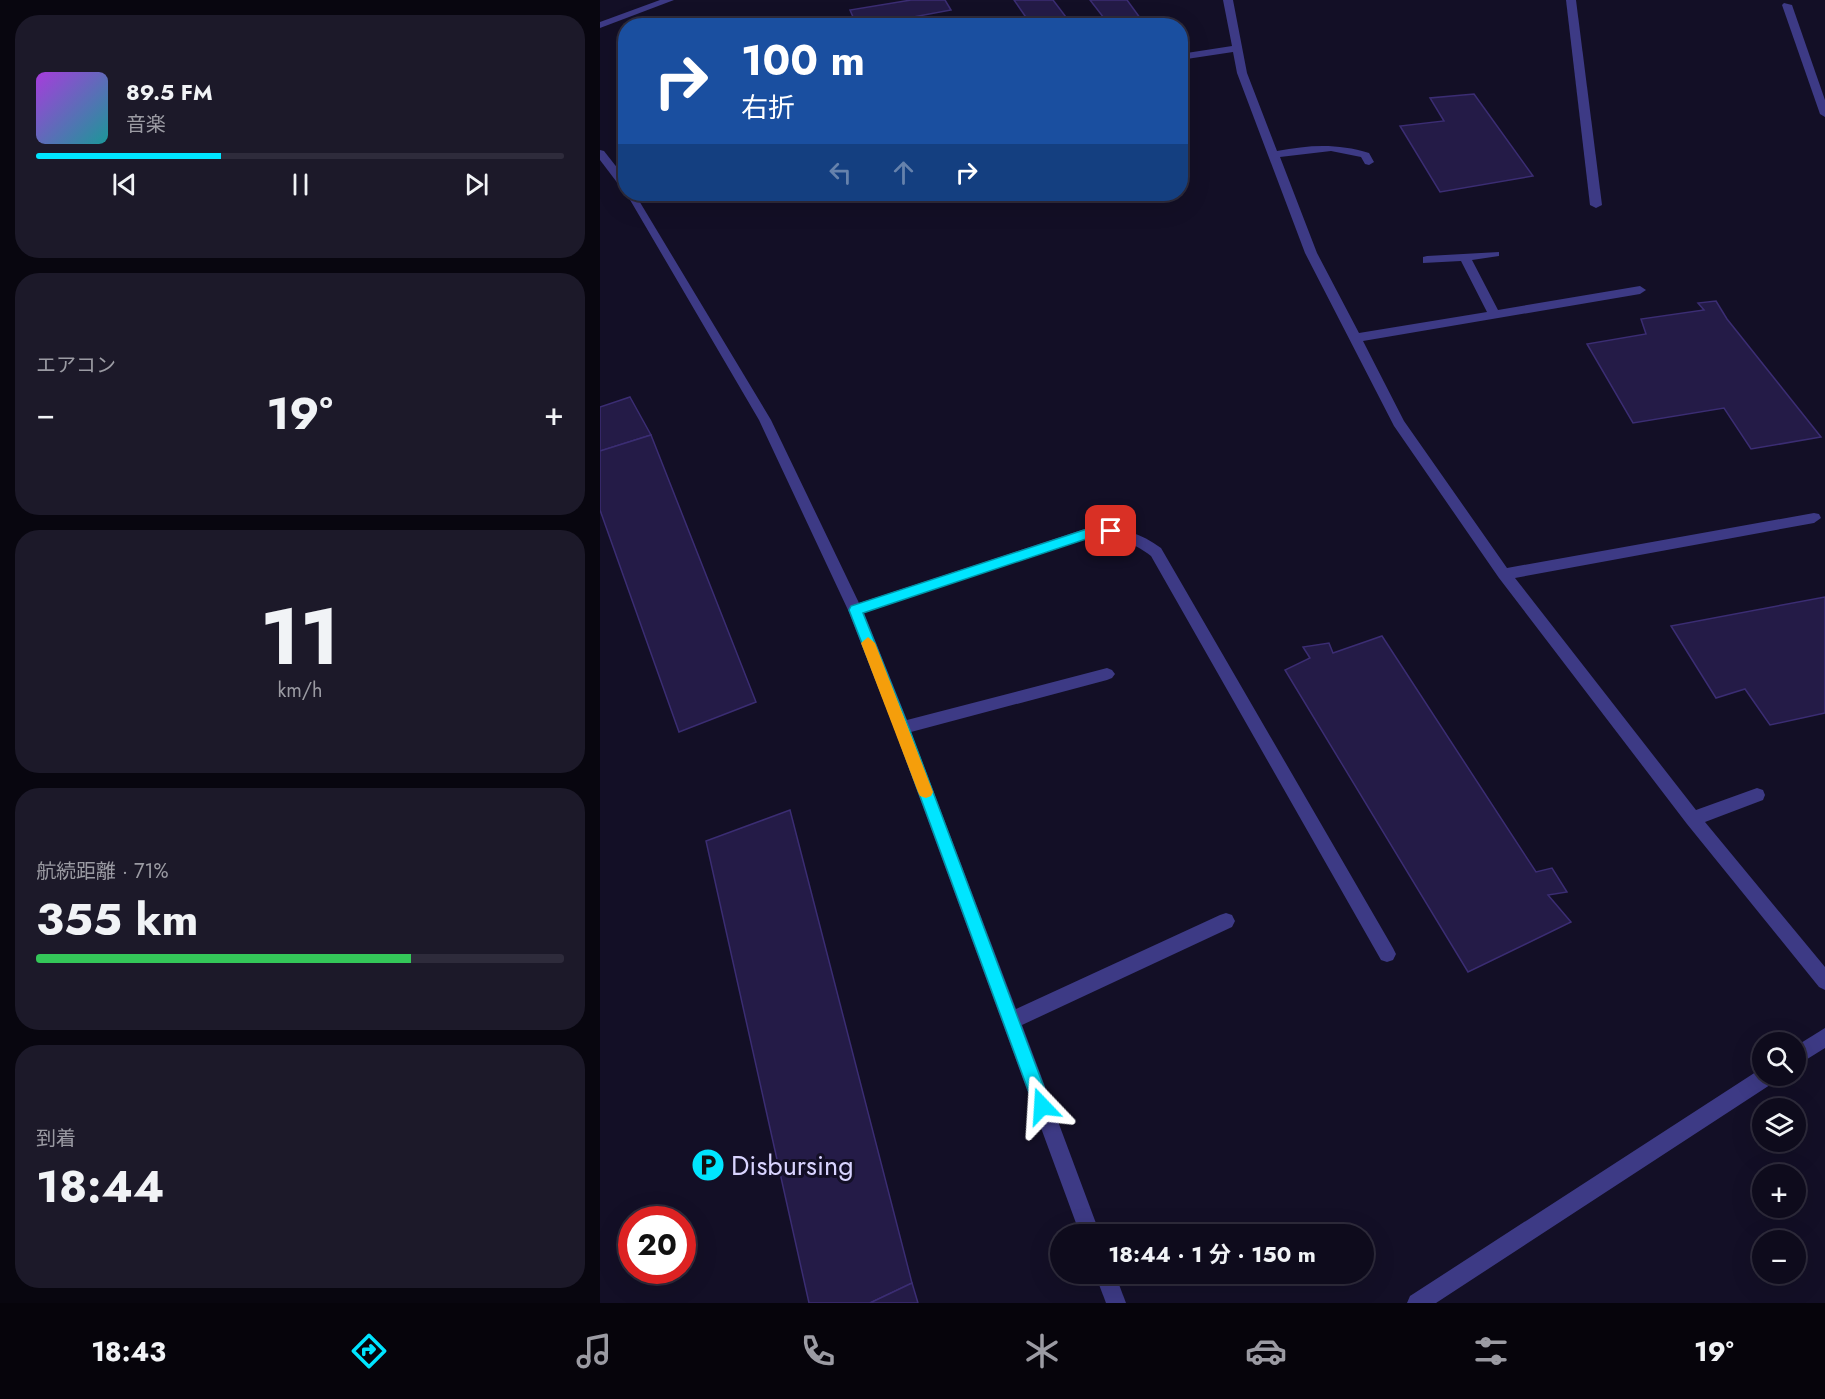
<!DOCTYPE html>
<html lang="ja">
<meta charset="utf-8">
<style>
:root{--surface:#0e0b1c;--page:#1c1929;--text:#f1f3f6;--muted:#9b9ba3;--line:#2e2b3b;--accent:#00e5ff}
body{margin:0;font-family:Jost,"Noto Sans JP",sans-serif;background:var(--page);color:var(--text);height:100vh;display:flex;flex-direction:column;font-size:22px;white-space:nowrap}
*{box-sizing:border-box;margin:0}
p{font-size:20px;color:var(--muted)}
.icon{flex:none;width:33px;height:33px;fill:none;stroke:currentColor;stroke-width:2;stroke-linecap:round;stroke-linejoin:round}
.map{position:relative;flex:1;overflow:hidden}
.side{display:flex;flex-direction:column;gap:15px;padding:15px;background:#08060f;width:600px}
.side>*{flex:none}
.top-card{position:absolute;left:18px;top:18px;width:570px;height:183px;border-radius:24px;box-shadow:0 6px 24px #0002,0 0 0 2px var(--line);background:#1a4fa0;color:#fff;overflow:hidden}
.controls{position:absolute;left:1152px;top:1032px;display:grid;gap:12px}
.controls a{display:grid;place-items:center;width:54px;height:54px;border-radius:50%;background:var(--surface);box-shadow:0 6px 24px #0002,0 0 0 2px var(--line);font-size:30px}
.speed{position:absolute;left:18px;top:1206px;display:flex;gap:12px;font-size:30px;font-weight:700;text-align:center}
.speed>*{display:grid;place-content:center;width:78px;height:78px;border-radius:50%;background:var(--surface);box-shadow:0 6px 24px #0002,0 0 0 2px var(--line);line-height:1}
.speed .limit{border:9px solid #d22;background:#fff;color:#111}
.pin{position:absolute;display:grid;place-items:center;width:51px;height:51px;color:#fff;margin:-26px;border-radius:12px;box-shadow:0 3px 9px #0006}
.me{position:absolute;width:66px;margin:-33px;rotate:340deg;stroke-linejoin:round;filter:drop-shadow(0 0 4px #0008)}
.turn{display:flex;align-items:center;gap:21px;height:126px;padding:0 24px;font-size:27px}
.turn .icon{width:78px;height:78px;stroke-width:2.5}
.turn b{display:block;font-size:42px;line-height:51px}
.lanes{display:flex;align-items:center;height:57px;padding:0 24px;background:#0003;justify-content:center;gap:30px;direction:ltr}
.lanes .off{opacity:.35}
.big{font-size:45px;font-weight:700;line-height:1.1}
.side .card{flex:1;display:flex;flex-direction:column;justify-content:center;gap:9px;min-width:0;padding:0 21px;border-radius:24px;background:var(--page)}
.side .dial{align-items:center;gap:0}
.dial b{font-size:78px;line-height:1}
.song{display:flex;align-items:center;gap:18px}
.cover{width:72px;height:72px;border-radius:9px;background:linear-gradient(135deg,hsl(280 70% 55%),hsl(180 70% 35%))}
.played{height:6px;border-radius:3px;background:linear-gradient(90deg,var(--accent) 35%,var(--line) 35%)}
.keys{display:flex;justify-content:space-around;direction:ltr}
.heat{display:flex;justify-content:space-between;align-items:center;font-size:33px;direction:ltr}
.charge{height:9px;border-radius:4px;background:linear-gradient(90deg,#34c759 71%,var(--line) 0)}
.trip{position:absolute;left:450px;top:1224px;width:324px;height:60px;border-radius:30px;background:var(--surface);box-shadow:0 6px 24px #0002,0 0 0 2px var(--line);font-weight:700;line-height:60px;text-align:center}
.menu{display:flex;height:96px;justify-content:space-around;align-items:center;background:#06040b;color:var(--muted)}
.menu .icon{width:42px;height:42px}
.menu .on{color:var(--accent)}
.menu b{font-size:27px;color:var(--text)}
main{display:flex;flex:1;min-height:0}
.map>svg:first-child{display:block}
.building{fill:#241b47;stroke:#3b2d73;stroke-width:1.5}
.lines{fill:none;stroke-linecap:round;stroke-linejoin:round}
.minor{fill:#3d3a85;fill-rule:evenodd}
.route{fill:#00e5ff;stroke:#0095a6;stroke-width:1.5}
.slow{fill:#f59e0b}
.labels{text-anchor:middle;dominant-baseline:central;stroke-width:6;stroke-linejoin:round;paint-order:stroke}
.near-poi-label{font-size:27px;fill:#d9d4ff;stroke:#130f26;text-anchor:start}
</style>
<main>
<section class="side">
<div class="card">
<div class="song"><i class="cover"></i><div><b>89.5 FM</b><p>音楽</p></div></div>
<div class="played"></div>
<div class="keys"><svg class="icon" aria-label="previous" viewBox="0 0 24 24"><path d="M18 5L8 12l10 7zM5 5v14"/></svg><svg class="icon" aria-label="pause" viewBox="0 0 24 24"><path d="M8 5v14M16 5v14"/></svg><svg class="icon" aria-label="next" viewBox="0 0 24 24"><path d="M6 5l10 7-10 7zM19 5v14"/></svg></div>
</div>
<div class="card"><p>エアコン</p>
<div class="heat"><a>−</a><b class="big">19°</b><a>+</a></div>
</div>
<div class="card dial"><b>11</b><p>km/h</p></div>
<div class="card"><p>航続距離 · 71%</p><b class="big">355 km</b><div class="charge"></div></div>
<div class="card"><p>到着</p><b class="big">18:44</b></div>
</section>
<div class="map">
<svg width="1225" height="1303" viewBox="0 0 1225 1303">
<rect width="100%" height="100%" fill="#130f26"/>
<g class="building">
<path d="M311,0H345L351,10L265,26H257L250,10Z"/>
<path d="M414,0H453L472,25L504,18L490,0H527L546,26H432Z"/>
<path d="M874,94L933,176L840,192L800,126L844,121L830,98Z"/>
<path d="M1116,301L1127,319L1221,437L1151,449L1124,408L1033,423L987,344L1046,334L1041,319L1104,310L1098,303Z"/>
<path d="M30,397L51,435L0,451V407Z"/>
<path d="M51,435L156,702L79,732L0,510V451Z"/>
<path d="M1225,597V713L1170,725L1145,689L1116,698L1071,626Z"/>
<path d="M782,636L936,872L952,868L967,892L948,895L971,922L868,972L685,670L710,658L703,647L729,643L733,653Z"/>
<path d="M190,810L312,1283L270,1303H209L106,841Z"/>
<path d="M312,1283L318,1303H270Z"/>
</g>
<g class="lines">
<g class="minor">
<path d="M60,0H74L0,28V22Z"/>
<path d="M623,0H633L647,73L677,151C709,145 737,143 769,153L774,162L769,165L765,164L761,157L731,151L680,157L717,253L759,333L887,312L861,261L823,263V257L827,256L899,252V256L872,260L898,310L1040,286L1046,290L1040,294L763,341L804,421L907,568L1214,513L1219,514L1221,518L1214,523L915,578L1096,810L1157,788L1163,790L1165,795L1163,800L1105,822L1225,967V990L1219,987L1087,824L899,578L794,426L705,253L637,73L633,52L580,60V54L632,46Z"/>
<path d="M966,0H976L1002,205L996,208L990,205Z"/>
<path d="M1184,3L1192,5L1225,100V117L1220,114L1182,5Z"/>
<path d="M0,150L4,151L26,179V190L22,189L0,160Z"/>
<path d="M26,193L35,194L171,420L259,603L491,527C517,526 540,532 561,548L793,948L796,954L793,960L787,962L781,960L551,556C532,541 515,537 491,537L264,613L307,720L507,668L512,670L515,674L512,678L507,680L311,732L416,1009L620,915L626,913L632,915L635,921L632,927L422,1025L500,1234H480L294,728L248,610L159,420Z"/>
<path d="M1225,1028V1048L1196,1066V1046Z"/>
<path d="M1162,1068V1076H1175L1173,1083L836,1303H807L810,1296Z"/>
<path d="M495,1274H515L526,1303H506Z"/>
</g>
</g>
<path class="route" d="M511,526L517,531L515,535L492,537L263,613L309,728L451,1106L448,1113L442,1115L436,1113L434,1106L295,728L249,610L251,606L487,529Z"/>
<path class="slow" d="M268,637L275,643L333,792L331,796L326,798L320,796L318,792L261,643Z"/>
<defs>
<g id="parking-disc" transform="scale(1.725)"><circle r="9.5" fill="#00e5ff" stroke="#130f26"/><path d="M-3.5-5.5H1a3.5 3.5 0 0 1 0 7H-1V5.5H-3.5ZM-1-3.4V-.6H.8a1.4 1.4 0 0 0 0-2.8Z" fill="#111"/></g>
</defs>
<g fill-rule="evenodd">
<use href="#parking-disc" x="108" y="1165"/>
</g>
<g class="labels">
<g class="near-poi-label">
<text x="131" y="1165">Disbursing</text>
</g>
</g>
</svg>
<div class="controls">
<a><svg class="icon" aria-label="search" viewBox="0 0 24 24"><circle cx="10" cy="10" r="6"/><path d="M15 15l6 6"/></svg></a>
<a><svg class="icon" aria-label="layers" viewBox="0 0 24 24"><path d="M12 4l9 5-9 5-9-5zM3 14l9 5 9-5"/></svg></a>
<a>+</a>
<a>−</a>
</div>
<div class="speed"><div class="limit">20</div></div>
<div class="pin" style="left:511px;top:531px;background:#d93025"><svg class="icon" aria-label="arrive" viewBox="0 0 24 24"><path d="M6 21V4h12l-3 4 3 4H6"/></svg></div>
<svg class="me" style="left:442px;top:1106px" viewBox="-20 -20 40 40"><path d="M0-17L14 15 0 8-14 15z" fill="#00e5ff" stroke="#fff" stroke-width="4"/></svg>
<div class="trip">18:44 · 1 分 · 150 m</div>
<div class="top-card">
<div class="turn"><svg class="icon" aria-label="right" viewBox="0 0 24 24"><path d="M7 20v-9h11M14 6l5 5-5 5"/></svg><div><b>100 m</b>右折</div></div>
<div class="lanes"><svg class="icon off" aria-label="left" viewBox="0 0 24 24"><path d="M17 20v-9H6M10 6l-5 5 5 5"/></svg><svg class="icon off" aria-label="ahead" viewBox="0 0 24 24"><path d="M12 20V5M6 11l6-6 6 6"/></svg><svg class="icon" aria-label="right" viewBox="0 0 24 24"><path d="M7 20v-9h11M14 6l5 5-5 5"/></svg></div>
</div>
</div>
</main>
<nav class="menu">
<b>18:43</b>
<svg class="icon on" aria-label="directions" viewBox="0 0 24 24"><path d="M12 3l9 9-9 9-9-9zM9 14v-3h6M13 9l2 2-2 2"/></svg>
<svg class="icon" aria-label="music" viewBox="0 0 24 24"><path d="M9 18V5l10-2v13"/><circle cx="6" cy="18" r="3"/><circle cx="16" cy="16" r="3"/></svg>
<svg class="icon" aria-label="phone" viewBox="0 0 24 24"><path d="M5 4h4l2 5-3 2q2 4 5 5l2-3 5 2v4C11 20 4 13 5 4z"/></svg>
<svg class="icon" aria-label="climate" viewBox="0 0 24 24"><path d="M12 3v18M4 7l16 10M4 17L20 7"/></svg>
<svg class="icon" aria-label="car" viewBox="0 0 24 24"><path d="M5 17H2v-5l4-1 3-4h7l3 4 3 1v5h-3M9 17h6M6 11h13"/><circle cx="7" cy="17" r="2"/><circle cx="17" cy="17" r="2"/></svg>
<svg class="icon" aria-label="filters" viewBox="0 0 24 24"><path d="M4 7h16M4 17h16"/><circle cx="9" cy="7" r="2"/><circle cx="15" cy="17" r="2"/></svg>
<b>19°</b>
</nav>
